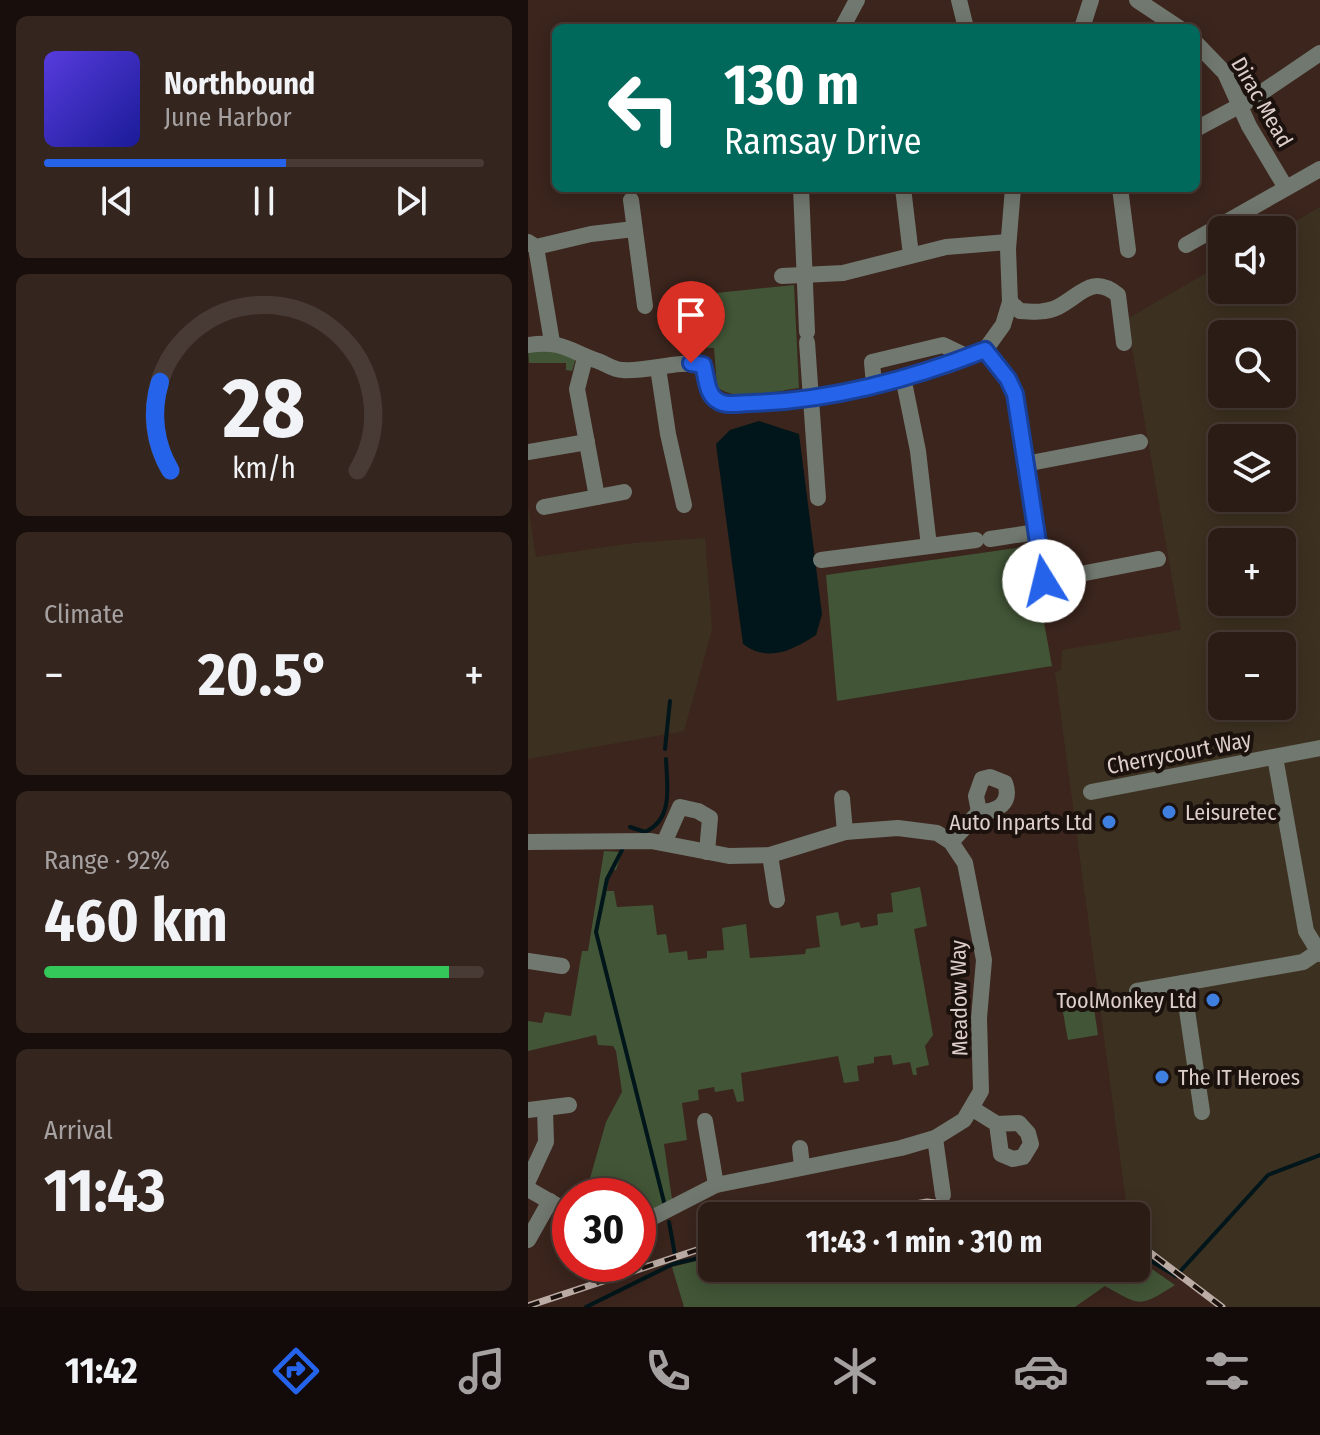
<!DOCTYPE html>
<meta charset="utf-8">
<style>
:root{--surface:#2c1c16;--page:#34251f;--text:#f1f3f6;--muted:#a6a1a1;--line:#483a35;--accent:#2563eb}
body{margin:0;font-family:"Fira Sans Condensed",sans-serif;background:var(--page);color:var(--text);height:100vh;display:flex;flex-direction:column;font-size:30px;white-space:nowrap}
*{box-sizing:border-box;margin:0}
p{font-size:26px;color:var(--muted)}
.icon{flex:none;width:44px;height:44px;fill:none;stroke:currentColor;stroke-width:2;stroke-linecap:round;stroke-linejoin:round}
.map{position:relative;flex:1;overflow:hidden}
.drawer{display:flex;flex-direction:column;gap:16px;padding:16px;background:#180f0c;width:528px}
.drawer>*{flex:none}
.top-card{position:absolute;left:24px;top:24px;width:648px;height:168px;border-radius:12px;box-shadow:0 4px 20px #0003,0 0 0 2px var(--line);background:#00695c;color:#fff;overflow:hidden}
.fabs{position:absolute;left:680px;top:216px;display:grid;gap:16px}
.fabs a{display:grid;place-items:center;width:88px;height:88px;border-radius:12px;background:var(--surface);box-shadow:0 4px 20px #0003,0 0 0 2px var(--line);font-size:40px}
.speed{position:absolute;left:24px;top:1178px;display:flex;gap:16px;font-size:40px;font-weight:700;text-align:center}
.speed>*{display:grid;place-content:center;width:104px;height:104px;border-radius:50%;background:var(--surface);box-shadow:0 4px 20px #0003,0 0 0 2px var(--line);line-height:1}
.speed .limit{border:12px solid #d22;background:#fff;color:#111}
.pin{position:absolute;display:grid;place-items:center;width:68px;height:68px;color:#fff;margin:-82px -34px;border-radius:50% 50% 50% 0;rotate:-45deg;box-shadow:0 0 8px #0007}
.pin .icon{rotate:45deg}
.me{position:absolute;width:88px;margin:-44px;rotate:351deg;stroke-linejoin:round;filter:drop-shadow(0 0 6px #0008)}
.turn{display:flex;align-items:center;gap:28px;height:168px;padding:0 40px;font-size:36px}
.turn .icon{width:104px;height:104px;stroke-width:2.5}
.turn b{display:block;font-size:56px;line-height:68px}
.big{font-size:60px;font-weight:700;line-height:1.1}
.drawer .card{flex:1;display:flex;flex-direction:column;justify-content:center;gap:12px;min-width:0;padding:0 28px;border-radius:12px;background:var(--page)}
.drawer .dial{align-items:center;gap:0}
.dial svg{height:208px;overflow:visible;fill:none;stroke:var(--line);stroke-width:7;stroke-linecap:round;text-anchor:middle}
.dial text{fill:var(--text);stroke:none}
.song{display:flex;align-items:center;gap:24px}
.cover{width:96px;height:96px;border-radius:12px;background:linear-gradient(135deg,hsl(250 70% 55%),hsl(240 70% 35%))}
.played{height:8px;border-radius:4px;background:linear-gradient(90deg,var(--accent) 55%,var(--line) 55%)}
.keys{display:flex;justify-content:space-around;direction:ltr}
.heat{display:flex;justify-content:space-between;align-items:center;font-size:44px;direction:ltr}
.charge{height:12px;border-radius:6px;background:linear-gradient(90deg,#34c759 92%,var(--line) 0)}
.trip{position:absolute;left:170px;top:1202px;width:452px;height:80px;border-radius:12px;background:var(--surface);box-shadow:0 4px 20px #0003,0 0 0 2px var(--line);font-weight:700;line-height:80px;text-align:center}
.menu{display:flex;height:128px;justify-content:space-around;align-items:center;background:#120b09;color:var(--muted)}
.menu .icon{width:56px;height:56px}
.menu .active{color:var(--accent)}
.menu b{font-size:36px;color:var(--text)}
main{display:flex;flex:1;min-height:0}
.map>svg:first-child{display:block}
.commercial{fill:#3c3121;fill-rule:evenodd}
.green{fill:#425536}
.water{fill:#00161a}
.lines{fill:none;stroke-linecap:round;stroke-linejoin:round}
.stream{stroke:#00161a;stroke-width:4}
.minor{stroke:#71786f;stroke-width:16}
.rail-casing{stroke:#bcaca6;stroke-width:7}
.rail{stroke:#1b110d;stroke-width:4;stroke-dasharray:12;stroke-linecap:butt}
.route-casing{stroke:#184099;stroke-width:20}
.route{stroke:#2563eb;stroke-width:14}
.shop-dot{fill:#3f7fe0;stroke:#1b110d;stroke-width:3}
.labels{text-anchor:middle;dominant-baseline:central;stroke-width:8;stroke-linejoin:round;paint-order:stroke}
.street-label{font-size:22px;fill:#ddcec9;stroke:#1b110d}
.poi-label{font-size:22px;fill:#ddcec9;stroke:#1b110d;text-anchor:start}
</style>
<main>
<section class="drawer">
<div class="card">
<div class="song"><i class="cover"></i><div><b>Northbound</b><p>June Harbor</p></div></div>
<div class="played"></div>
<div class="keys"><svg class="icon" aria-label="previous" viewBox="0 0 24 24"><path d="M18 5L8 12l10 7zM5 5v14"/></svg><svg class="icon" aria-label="pause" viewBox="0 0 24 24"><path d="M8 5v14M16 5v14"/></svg><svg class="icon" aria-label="next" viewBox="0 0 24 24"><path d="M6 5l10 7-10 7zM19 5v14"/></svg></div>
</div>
<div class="card dial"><svg viewBox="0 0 100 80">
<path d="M14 69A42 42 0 1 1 86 69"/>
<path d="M14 69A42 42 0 0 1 10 35" stroke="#2563eb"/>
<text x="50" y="56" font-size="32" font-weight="700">28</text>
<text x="50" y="72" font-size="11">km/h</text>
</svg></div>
<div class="card"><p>Climate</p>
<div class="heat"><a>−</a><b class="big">20.5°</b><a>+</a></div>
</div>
<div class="card"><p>Range · 92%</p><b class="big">460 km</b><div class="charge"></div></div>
<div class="card"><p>Arrival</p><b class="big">11:43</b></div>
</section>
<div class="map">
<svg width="792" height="1307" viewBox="0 0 792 1307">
<rect width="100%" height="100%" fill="#3b251d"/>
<g class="commercial">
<path d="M792,207V1307H696L608,1247V1216H600L527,672L533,670L534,650L653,630L599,319L694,264V290H754L752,230ZM694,334H754V394H694ZM694,438H754V498H694ZM694,542H754V602H694ZM694,646H754V706H694Z"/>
<path d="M0,506L8,557L105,543L177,538L184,629L156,731L0,759Z"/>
</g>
<g class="green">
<path d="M266,285L271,388C247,391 209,403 189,387L186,348L166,347L159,296Z"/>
<path d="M18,348L48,358L44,371L38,370V363H1L0,351Z"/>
<path d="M502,546L524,666L309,701L298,575Z"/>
<path d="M76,851L94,852L88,870L82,869L79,891H86L89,907L125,905L129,935L138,934L141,953L159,951L160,960L179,958V951L196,950L194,928L218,924L222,958L277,954L278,949L292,947L288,916L310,912L313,926L331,922L333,928L350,925L349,914L365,912L363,893L392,887L399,926L386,929L405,1035L397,1046L401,1065L388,1068L389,1075H385L382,1062L365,1065L363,1055L346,1057V1063L329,1066L331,1081L316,1083L310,1056L213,1073L216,1101L209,1102L205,1089L187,1092L186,1087L170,1090L171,1100L154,1103L159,1140L136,1144L144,1199L110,1217V1196H57L78,1122L94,1092L88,1051L85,1046L70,1045L68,1035L0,1051V1021L14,1023L17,1012L43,1016L54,951H60Z"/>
<path d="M565,1002L570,1035L540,1040L534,1007Z"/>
<path d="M184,1257V1268H608V1258L647,1285C612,1307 614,1307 577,1286L547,1307H156L144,1267Z"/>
</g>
<path class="water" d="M231,421L271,434L294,614L288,635C265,650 240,663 215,644L188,444L202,430Z"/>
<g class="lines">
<g class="stream">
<path d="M137,749L142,701"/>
<path d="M102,827L117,832C146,819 139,785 138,759"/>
<path d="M94,850L79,879L68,932L136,1202"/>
<path d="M357,1216L401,1210L454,1216"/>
<path d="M141,1222L147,1255"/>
<path d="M608,1252L648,1276L740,1175L792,1155"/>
<path d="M58,1307L145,1264L184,1255"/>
</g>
<g class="minor">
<path d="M431,0L438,28"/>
<path d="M609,0L651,28"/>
<path d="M314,28L329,0"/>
<path d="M554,28L563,0"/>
<path d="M668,43L697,73L721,126L758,188"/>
<path d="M668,129L724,99L792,53"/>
<path d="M273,188L279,332"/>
<path d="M375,188L383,255"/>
<path d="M592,188L600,250"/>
<path d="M103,200L117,306"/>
<path d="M0,242L8,247L63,234L106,229"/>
<path d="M658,245L792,169"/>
<path d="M8,247L24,342"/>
<path d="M254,276L315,273L418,247L480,242"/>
<path d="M482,302L492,311C505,312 518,313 530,307C553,295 564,274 590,295L596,343"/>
<path d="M279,342L290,498"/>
<path d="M0,345C35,340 41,351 70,361C78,364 86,370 94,370C121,372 148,360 175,365L182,394L193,403L249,402L319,391L419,366L457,350L475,325L482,302L480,249L485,188"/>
<path d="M457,350L480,379L487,394L516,581L630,559"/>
<path d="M57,358L49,389L69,497"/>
<path d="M130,368L140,434L156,505"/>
<path d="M375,377L390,451L401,546"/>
<path d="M346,385L344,362L415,345L440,357"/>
<path d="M0,452L59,442"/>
<path d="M497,464L612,442"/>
<path d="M16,507L96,492"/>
<path d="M462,539L508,532"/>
<path d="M293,560L448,540"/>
<path d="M747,757L778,931L792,954"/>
<path d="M563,792L792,748"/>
<path d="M314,798L317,832"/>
<path d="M0,842L123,841L201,856L242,855L317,832L370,828L409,833L423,842L437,863L456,960L451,1018L453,1091L436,1120L407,1138L373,1148L188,1185L110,1225"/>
<path d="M423,842L451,812L448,796L454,779L462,777L477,783C484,803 470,812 451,812"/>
<path d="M136,843L152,807L170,811L182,818L179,852"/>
<path d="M242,855L249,900"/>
<path d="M0,961L34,966"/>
<path d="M655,983L674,1112"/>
<path d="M609,991L775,962L790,952"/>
<path d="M445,1109L469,1124L491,1123L500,1133L503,1144L495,1157L485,1159L473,1154L469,1124"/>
<path d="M0,1110L41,1105"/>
<path d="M177,1121L188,1185"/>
<path d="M407,1138L415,1195"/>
<path d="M272,1148L274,1166"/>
<path d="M0,1181L18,1142L17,1109"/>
<path d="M0,1189L42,1213"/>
<path d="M0,1240L22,1201"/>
</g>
<g class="rail-casing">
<g id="rail">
<path d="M317,1216L399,1202L522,1216"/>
<path d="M608,1242L694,1307"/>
<path d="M0,1306L184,1245"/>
</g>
</g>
<use href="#rail" class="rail"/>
</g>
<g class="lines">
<g class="route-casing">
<path id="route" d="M163,363L175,365C179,378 178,396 192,402C200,406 214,403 223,403C302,401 383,379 457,350L480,379L487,394L516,581"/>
</g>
<use href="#route" class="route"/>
</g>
<g class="shop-dot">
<circle cx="641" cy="812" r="8"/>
<circle cx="581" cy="822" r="8"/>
<circle cx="685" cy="1000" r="8"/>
<circle cx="634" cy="1077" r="8"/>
</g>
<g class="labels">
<g class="street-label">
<text transform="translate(734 102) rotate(60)">Dirac Mead</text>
<text transform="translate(651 753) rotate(-11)">Cherrycourt Way</text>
<text transform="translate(431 998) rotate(-91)">Meadow Way</text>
</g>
<g class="poi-label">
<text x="657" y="812">Leisuretec</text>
<text x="565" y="822" text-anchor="end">Auto Inparts Ltd</text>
<text x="669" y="1000" text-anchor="end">ToolMonkey Ltd</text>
<text x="650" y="1077">The IT Heroes</text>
</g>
</g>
</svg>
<div class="fabs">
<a><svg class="icon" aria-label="sound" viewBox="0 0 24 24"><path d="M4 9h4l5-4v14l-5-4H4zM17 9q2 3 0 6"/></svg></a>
<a><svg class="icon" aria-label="search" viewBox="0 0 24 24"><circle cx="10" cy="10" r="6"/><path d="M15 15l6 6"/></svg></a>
<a><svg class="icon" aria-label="layers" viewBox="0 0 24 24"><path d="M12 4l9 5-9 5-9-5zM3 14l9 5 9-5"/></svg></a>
<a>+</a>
<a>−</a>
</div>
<div class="speed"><div class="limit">30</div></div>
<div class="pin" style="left:163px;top:363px;background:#d93025"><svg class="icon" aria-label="arrive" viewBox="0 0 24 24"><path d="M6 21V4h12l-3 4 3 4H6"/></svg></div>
<svg class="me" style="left:516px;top:581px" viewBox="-20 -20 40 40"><circle r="19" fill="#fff"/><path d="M0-13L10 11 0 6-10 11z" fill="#2563eb"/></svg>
<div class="trip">11:43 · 1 min · 310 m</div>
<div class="top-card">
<div class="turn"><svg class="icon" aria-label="left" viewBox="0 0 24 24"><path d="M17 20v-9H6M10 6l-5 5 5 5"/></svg><div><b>130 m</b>Ramsay Drive</div></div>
</div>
</div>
</main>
<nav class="menu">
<b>11:42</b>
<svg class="icon active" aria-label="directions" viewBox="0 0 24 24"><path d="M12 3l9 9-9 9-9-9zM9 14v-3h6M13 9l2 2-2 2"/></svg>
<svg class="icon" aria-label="music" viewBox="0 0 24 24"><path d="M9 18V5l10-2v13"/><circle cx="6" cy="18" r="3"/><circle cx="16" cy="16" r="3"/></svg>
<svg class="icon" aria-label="phone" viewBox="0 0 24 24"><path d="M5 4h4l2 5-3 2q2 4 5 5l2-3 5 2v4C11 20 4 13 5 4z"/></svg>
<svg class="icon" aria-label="climate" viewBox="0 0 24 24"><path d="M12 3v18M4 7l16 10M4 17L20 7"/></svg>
<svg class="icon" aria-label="car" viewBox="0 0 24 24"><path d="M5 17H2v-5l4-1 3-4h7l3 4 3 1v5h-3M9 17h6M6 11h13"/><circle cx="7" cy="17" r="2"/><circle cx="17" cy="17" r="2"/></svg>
<svg class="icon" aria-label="filters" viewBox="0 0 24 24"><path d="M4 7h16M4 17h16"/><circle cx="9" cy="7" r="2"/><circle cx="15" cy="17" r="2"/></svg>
</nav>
